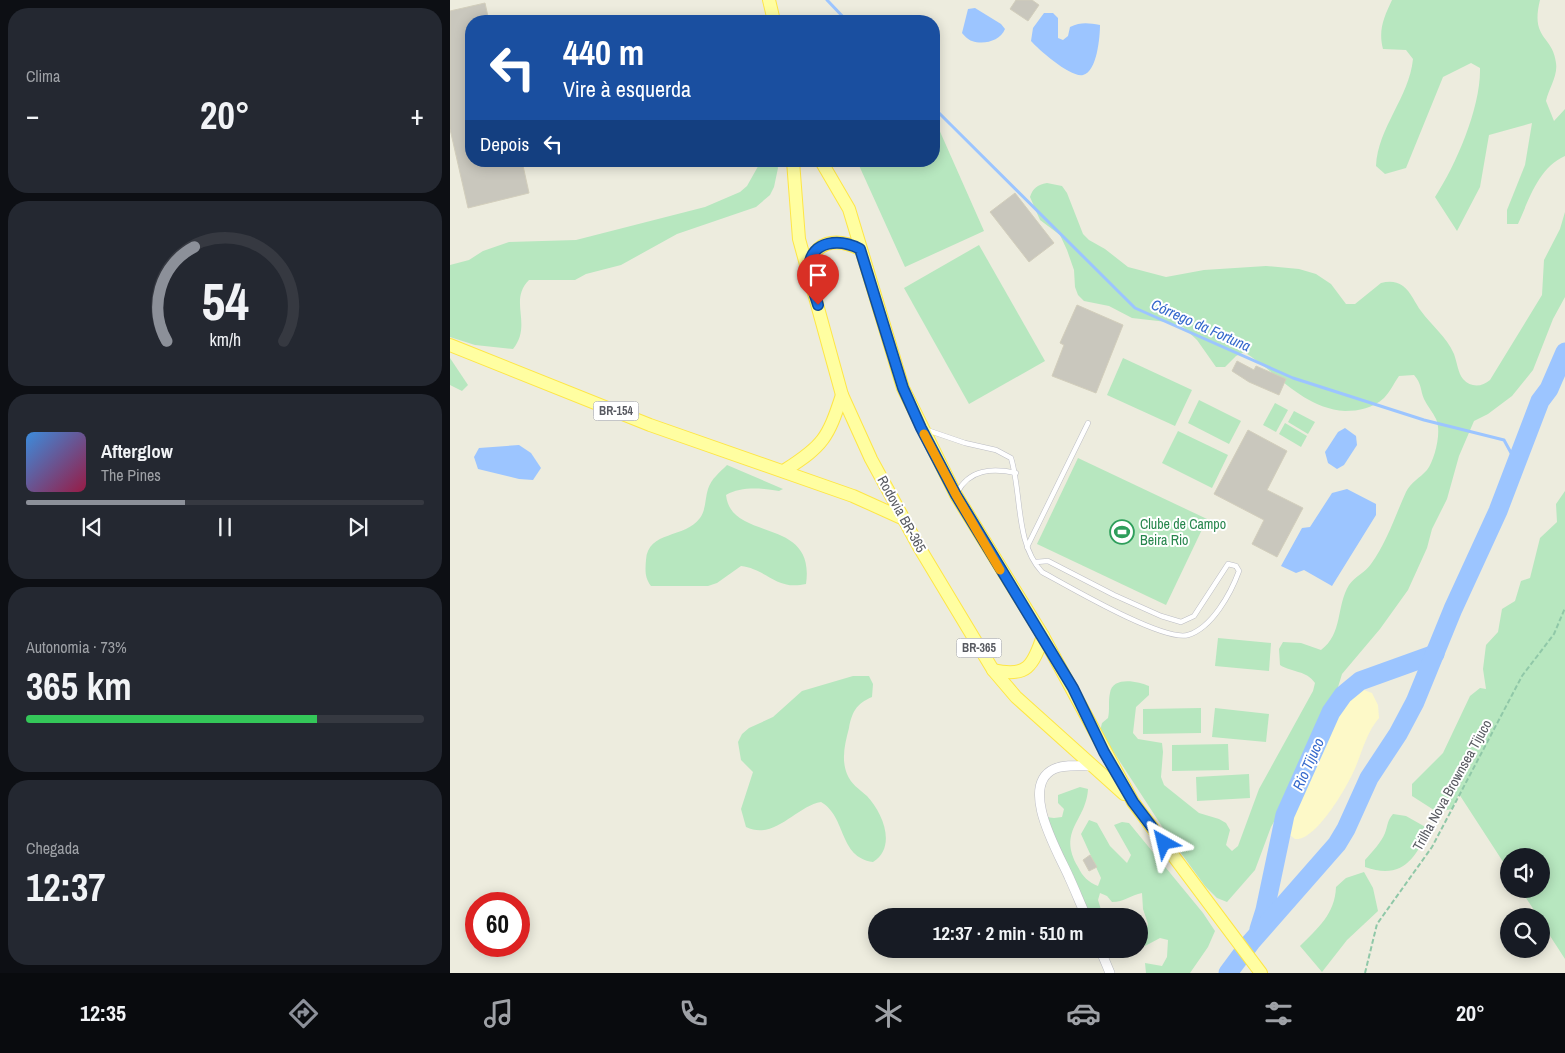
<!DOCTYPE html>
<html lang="pt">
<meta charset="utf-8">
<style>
:root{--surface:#171b24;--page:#242831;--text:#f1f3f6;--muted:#9ea1a6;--line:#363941;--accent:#8c9099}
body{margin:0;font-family:"Archivo Narrow",sans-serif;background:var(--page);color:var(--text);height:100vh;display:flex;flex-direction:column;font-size:19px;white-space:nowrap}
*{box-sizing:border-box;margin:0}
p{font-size:16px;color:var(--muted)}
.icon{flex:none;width:28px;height:28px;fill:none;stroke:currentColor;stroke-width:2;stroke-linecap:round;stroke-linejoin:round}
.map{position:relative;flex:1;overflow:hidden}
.side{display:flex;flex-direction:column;gap:8px;padding:8px;background:#0d0f14;width:450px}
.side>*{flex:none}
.banner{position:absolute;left:15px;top:15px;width:475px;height:152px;border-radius:20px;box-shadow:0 2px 12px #0003;background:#1a4fa0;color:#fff;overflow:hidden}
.buttons{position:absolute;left:1050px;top:848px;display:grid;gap:10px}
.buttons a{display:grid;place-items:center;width:50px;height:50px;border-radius:50%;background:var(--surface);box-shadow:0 2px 12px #0003;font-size:25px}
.speed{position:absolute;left:15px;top:892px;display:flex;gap:10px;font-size:25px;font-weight:700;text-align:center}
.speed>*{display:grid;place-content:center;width:65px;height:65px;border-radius:50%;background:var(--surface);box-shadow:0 2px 12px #0003;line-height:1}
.speed .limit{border:8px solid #d22;background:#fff;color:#111}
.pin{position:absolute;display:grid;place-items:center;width:42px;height:42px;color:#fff;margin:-51px -21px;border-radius:50% 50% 50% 0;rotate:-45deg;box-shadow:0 0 5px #0007}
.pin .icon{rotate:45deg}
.me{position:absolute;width:55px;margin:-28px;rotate:323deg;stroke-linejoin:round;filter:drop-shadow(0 0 4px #0008)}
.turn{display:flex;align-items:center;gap:18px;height:105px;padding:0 15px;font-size:22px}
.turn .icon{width:65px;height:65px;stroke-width:2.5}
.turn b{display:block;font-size:35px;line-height:42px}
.then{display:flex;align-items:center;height:48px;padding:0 15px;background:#0003;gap:10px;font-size:19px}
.big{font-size:38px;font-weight:700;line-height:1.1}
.side .tile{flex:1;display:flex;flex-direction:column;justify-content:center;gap:8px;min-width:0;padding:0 18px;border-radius:20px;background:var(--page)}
.side .dial{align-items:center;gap:0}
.dial svg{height:130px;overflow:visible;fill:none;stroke:var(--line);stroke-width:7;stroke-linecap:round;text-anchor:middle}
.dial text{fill:var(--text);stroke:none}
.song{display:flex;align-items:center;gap:15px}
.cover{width:60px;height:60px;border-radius:8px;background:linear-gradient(135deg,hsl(210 70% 55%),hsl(340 70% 35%))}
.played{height:5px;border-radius:2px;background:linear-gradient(90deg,var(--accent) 40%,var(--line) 40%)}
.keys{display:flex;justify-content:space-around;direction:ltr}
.heat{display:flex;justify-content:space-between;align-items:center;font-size:28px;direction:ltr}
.charge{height:8px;border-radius:4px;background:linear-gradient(90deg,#34c759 73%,var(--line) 0)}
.trip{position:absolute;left:418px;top:908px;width:280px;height:50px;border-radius:25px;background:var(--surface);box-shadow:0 2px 12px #0003;font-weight:700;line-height:50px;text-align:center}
.tabs{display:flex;height:80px;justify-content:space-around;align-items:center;background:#090b0e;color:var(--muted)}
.tabs .icon{width:35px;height:35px}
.tabs .selected{color:var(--accent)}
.tabs b{font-size:22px;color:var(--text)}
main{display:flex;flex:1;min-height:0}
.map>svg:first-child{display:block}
.green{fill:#b7e7bf}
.sand{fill:#fdf9c8}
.water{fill:#9cc5ff}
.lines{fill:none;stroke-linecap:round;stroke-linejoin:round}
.stream{stroke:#9cc5ff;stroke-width:3}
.river{stroke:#9cc5ff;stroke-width:19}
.building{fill:#c9c7bd;stroke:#d2cebc}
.service-casing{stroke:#bcbdc4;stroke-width:5.5}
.minor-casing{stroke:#bcbdc4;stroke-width:10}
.primary-casing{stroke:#fee646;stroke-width:14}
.path{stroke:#90c8a8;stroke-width:2;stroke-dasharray:5 2.5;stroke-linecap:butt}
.service{stroke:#fff;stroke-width:4.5}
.minor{stroke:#fff;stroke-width:9}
.primary{stroke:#fffea1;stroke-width:12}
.route-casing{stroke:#114b97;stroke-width:12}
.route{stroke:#1a73e8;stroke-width:9}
.slow{stroke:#f59e0b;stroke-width:9}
.labels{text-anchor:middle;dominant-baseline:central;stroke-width:4;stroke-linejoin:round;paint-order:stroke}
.shield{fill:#fff;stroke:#8a8c90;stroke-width:1}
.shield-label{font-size:12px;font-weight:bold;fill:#585a61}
.street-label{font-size:14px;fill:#585a61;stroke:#fff}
.leisure-label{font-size:14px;fill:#27864d;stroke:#fff;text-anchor:start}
.water-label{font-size:15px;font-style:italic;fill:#3468cc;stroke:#fff}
</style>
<main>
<section class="side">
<div class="tile"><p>Clima</p>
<div class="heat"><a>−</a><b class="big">20°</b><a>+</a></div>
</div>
<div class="tile dial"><svg viewBox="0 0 100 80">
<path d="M14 69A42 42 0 1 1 86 69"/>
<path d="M14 69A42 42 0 0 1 31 11" stroke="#8c9099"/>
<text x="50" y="56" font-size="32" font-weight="700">54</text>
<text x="50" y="72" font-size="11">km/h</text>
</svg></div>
<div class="tile">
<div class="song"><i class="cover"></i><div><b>Afterglow</b><p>The Pines</p></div></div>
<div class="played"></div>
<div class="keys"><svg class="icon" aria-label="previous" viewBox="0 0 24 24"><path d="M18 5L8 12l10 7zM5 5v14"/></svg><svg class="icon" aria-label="pause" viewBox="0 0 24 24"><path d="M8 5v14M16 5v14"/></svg><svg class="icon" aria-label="next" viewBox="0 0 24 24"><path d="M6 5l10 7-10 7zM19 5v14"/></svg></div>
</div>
<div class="tile"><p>Autonomia · 73%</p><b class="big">365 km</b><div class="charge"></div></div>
<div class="tile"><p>Chegada</p><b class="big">12:37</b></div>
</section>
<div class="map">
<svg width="1115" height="973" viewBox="0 0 1115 973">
<rect width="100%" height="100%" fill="#edecde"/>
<g class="green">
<path d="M942,0H1090C1080,40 1103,35 1106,63C1108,76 1099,88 1096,101L1104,121L1115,109V156C1088,168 1079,200 1068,224H1057V210L1075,165L1082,123L1039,135L1030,187L1007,231L985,197C1006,165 1031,107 1030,68L1021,63L993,77L956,168L935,174L926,166C928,127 959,98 963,59L956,50L933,49C928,30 934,17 942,0Z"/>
<path d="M484,118L534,231L455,267L407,161H484Z"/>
<path d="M311,161H326L328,168L324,187L320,195L306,207L227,234L171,265L136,274L125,280H79C58,301 83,324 63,349L25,345L0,337V265L19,260L33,251L59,242L126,240L255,207L290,192L297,186Z"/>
<path d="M597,183L612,186L617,193L633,234L639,240L655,249L678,267L716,277L754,270L816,266L849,269L866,274L881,284L896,304H905L931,283C939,281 946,281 953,286C961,292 965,303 971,311C982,326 996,336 1004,354C1007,362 1008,373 1013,379C1021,388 1032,387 1040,380L1092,295L1094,260L1110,229L1115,212V297L1103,319L1083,370L1062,396L1038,414L1024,421L1009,456L997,499L982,529L977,548L958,590L930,629L892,674L882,707L852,772L821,827L805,870L777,902L767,898L755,886L715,831L650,731L652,723L658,718C660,709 658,701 660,693C662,676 688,681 699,686V695L686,707L683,733L688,739L712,743L713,752L711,777L714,785L749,813L769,819L776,823L780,830L776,845L782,851L788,846L809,789L863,691L865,683C856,670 843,673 830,665L829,649L833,642L851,643L871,650C893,634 886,606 899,585C905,576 915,573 921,564C937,542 945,516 956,492C961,482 970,478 977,470C985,459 992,431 986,419C983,412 977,406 974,399C970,390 972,384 964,375L949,376C944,383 940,392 934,398C923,408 909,411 895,411C852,408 828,373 794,352L786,356L775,367H766L747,340L733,327L717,322L682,318L659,306L634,301L628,295L625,287L624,270L617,250L610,235L590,220L580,197C583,188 587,185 597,183Z"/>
<path d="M529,245L595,361L519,404L454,288Z"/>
<path d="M0,358L18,385L12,391L0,385Z"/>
<path d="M673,358L742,390L725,426L657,395Z"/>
<path d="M749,400L791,421L779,444L738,423Z"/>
<path d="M825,403L838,410L826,432L813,425Z"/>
<path d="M844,411L865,422L858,434L838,422Z"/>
<path d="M835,423L857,436L851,447L829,434Z"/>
<path d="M728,431L778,455L762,488L712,463Z"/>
<path d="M628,458L757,519L716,605L587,544Z"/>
<path d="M277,465L333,489L329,491C312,488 291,486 276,495C281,543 366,515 356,584C326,591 317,569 291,566L267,583L258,586H201C195,578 195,571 196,560C198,530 235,539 250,518C256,510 255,498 258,489C261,479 270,472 277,465Z"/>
<path d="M1115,491V959L1091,922V916H1088L1070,889H1091V856H1059V871L1009,794L1002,809L987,812L962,796V784L993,753L1020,696L1030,688L1036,689L1033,669L1036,645L1048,632L1052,609L1065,601L1071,581L1080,578L1090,538L1107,522L1106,504Z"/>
<path d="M768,638L821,643L819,671L765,666Z"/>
<path d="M403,676H419L423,684L422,697C406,704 402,712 399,728C395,743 391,759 397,774C401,784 409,789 417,796C433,813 447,847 423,862C388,857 397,817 371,802C346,806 325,841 296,827L291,809L303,772L291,760L288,742L292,734L299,728L323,717L352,691Z"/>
<path d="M751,708V733L693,734V709Z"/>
<path d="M765,708L819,714L816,742L762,737Z"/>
<path d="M778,744L779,770L722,771V745Z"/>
<path d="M799,774L800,798L747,801L746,777Z"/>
<path d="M630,787L638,789C636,822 607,830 628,867C633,877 638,882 648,886L651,878L631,834L639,820L647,823L660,846L677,863L681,855L664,825L672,822L679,823L753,913L765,931L758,947L740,973H696L695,963L712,966L717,957L718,940L710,938L695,946L692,939L698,924L693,909L692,893C681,895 674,902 662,902L657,896L650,893L648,900L653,916H639L596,817L604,818L612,817L614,809L608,803V795Z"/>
<path d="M943,814L956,816L979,829C965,860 951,880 915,867V860C922,852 931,843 935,833C938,825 937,821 943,814Z"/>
<path d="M914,872L923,888L928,911L897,940L872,972L850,946C868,928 885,914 886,887L896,878Z"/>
</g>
<path class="sand" d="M911,689L922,693L928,705L929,718C917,732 913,749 906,766C899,784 866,842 845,839L836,832L839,820L881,719L900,695Z"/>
<g class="water">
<path d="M525,8L551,24L555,29C550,41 534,45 522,41C518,40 514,35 512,33L518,9Z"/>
<path d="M594,13H603L608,18V38L613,40L618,36L620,27C631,22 638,23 650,25C650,37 647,72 633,75C621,78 589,50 581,41L583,28Z"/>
<path d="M895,428L906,436L907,445L894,465L887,469L878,463L875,452L888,432Z"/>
<path d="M69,445L81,453L91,468L83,480L69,479L28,469L24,457L29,448Z"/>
<path d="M897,489L926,504V515L882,586L854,570L846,573L831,566L852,528L860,527L882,493Z"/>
</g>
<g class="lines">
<g class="stream">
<path d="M377,0L397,21"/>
<path d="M484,108L685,308L843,378L974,420L1054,440L1066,462"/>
</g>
<g class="river">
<path d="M809,929L815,910L835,815L881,712L893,695L910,681L985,654"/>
<path d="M778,973L801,942L887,844L896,829L919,778L948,734L965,702L1003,609L1048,511L1090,401L1099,389L1115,352"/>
</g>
</g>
<g class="building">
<path d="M566,0H582L589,5L578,21L560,9Z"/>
<path d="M35,3L39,21H21V161H72L79,193L18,208L0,129V11Z"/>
<path d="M565,193L604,243L579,262L540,212Z"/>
<path d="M627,305L673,325L646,393L602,376L614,345L610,343Z"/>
<path d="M787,361L804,370L806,366L836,379L829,395L799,382L782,371Z"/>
<path d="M798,430L837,451L817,490L853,508L827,557L802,544L814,520L764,494Z"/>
<path d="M640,855L647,867L639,871L633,860Z"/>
</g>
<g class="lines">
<g class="service-casing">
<g id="service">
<path d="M477,430L515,443L546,450L561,458C572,494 565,543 592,572C618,586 713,642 738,635C762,628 781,593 789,571L786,566L778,564L744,616L731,622L711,616L664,595L598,561L586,562"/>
<path d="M507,493C519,469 542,468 566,473"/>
<path d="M577,547L638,423"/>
</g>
</g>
<g class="minor-casing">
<g id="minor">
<path d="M636,916C630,903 625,890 619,877C609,854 568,786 604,769C615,764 630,766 642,766"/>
<path d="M650,949L660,973"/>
</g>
</g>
<g class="primary-casing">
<g id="primary">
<path d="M319,0L324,21"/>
<path d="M343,161L349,239L392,395L421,459L469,547L543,670L566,697L674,794"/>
<path d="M371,161L399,209L453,388L506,495L593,636L683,802L811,973"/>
<path d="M358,270C364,240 386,237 410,249"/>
<path d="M0,345L200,425L403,496L454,519"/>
<path d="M335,470C373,446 378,438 392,395"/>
<path d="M543,670C577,678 583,666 593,636"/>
</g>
</g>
<path class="path" d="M915,973L927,924L982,847L1072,676L1104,634L1115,608"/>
<use href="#service" class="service"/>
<use href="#minor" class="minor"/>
<use href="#primary" class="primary"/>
</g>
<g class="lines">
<g class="route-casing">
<path id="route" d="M368,305C365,294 358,279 359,267C361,239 391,239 410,249L453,388L471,428L506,495L623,688L654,752L683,802L714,843"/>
</g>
<use href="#route" class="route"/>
<path class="slow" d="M474,434L506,495L550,570"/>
</g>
<defs>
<g id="stadium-ring" transform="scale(1.25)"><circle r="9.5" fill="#fff" stroke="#2e9e5b" stroke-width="1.5"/><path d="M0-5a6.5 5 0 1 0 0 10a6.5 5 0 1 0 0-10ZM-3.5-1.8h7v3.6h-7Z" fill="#2e9e5b"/></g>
</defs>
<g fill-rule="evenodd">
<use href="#stadium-ring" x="672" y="532"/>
</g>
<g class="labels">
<g class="shield">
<rect x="143.5" y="401.5" width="45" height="19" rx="4"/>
<rect x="506.5" y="638.5" width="45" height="19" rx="4"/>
</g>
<g class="shield-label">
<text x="166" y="411">BR-154</text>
<text x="529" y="648">BR-365</text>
</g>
<g class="street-label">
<text transform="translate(452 514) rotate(61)">Rodovia BR-365</text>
<text transform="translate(1002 785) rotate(-61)">Trilha Nova Brownsea Tijuco</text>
</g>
<g class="leisure-label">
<text x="690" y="524">Clube de Campo<tspan x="690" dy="16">Beira Rio</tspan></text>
</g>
<g class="water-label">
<text transform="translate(751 325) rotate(24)">Córrego da Fortuna</text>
<text transform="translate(858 764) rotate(-66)">Rio Tijuco</text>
</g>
</g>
</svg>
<div class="buttons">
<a><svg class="icon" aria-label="sound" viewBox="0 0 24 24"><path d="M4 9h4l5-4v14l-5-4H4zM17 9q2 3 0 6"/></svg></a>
<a><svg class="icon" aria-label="search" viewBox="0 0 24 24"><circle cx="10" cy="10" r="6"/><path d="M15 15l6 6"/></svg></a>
</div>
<div class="speed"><div class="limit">60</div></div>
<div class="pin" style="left:368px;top:305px;background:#d93025"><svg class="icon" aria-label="arrive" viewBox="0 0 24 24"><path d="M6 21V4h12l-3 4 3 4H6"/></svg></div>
<svg class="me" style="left:714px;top:843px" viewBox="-20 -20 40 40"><path d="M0-17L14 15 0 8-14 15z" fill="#1a73e8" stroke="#fff" stroke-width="4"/></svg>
<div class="trip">12:37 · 2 min · 510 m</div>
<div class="banner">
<div class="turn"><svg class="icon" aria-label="left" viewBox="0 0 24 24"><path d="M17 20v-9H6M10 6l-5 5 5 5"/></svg><div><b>440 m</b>Vire à esquerda</div></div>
<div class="then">Depois<svg class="icon" aria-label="left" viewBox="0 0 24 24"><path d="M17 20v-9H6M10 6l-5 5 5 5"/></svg></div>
</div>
</div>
</main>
<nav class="tabs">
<b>12:35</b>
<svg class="icon selected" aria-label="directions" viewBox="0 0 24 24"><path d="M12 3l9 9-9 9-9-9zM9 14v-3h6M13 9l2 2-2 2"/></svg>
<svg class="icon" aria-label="music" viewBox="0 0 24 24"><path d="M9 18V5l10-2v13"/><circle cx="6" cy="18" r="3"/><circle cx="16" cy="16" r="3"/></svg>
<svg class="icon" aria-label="phone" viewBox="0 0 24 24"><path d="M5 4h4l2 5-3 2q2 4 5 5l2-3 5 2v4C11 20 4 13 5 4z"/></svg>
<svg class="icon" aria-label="climate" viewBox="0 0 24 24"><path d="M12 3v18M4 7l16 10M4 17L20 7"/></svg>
<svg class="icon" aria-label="car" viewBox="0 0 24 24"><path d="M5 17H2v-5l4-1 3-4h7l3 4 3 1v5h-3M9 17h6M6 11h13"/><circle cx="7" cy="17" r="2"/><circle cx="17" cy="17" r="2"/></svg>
<svg class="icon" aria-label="filters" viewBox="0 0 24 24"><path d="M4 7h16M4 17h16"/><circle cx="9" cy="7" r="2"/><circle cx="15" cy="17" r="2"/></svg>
<b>20°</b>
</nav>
